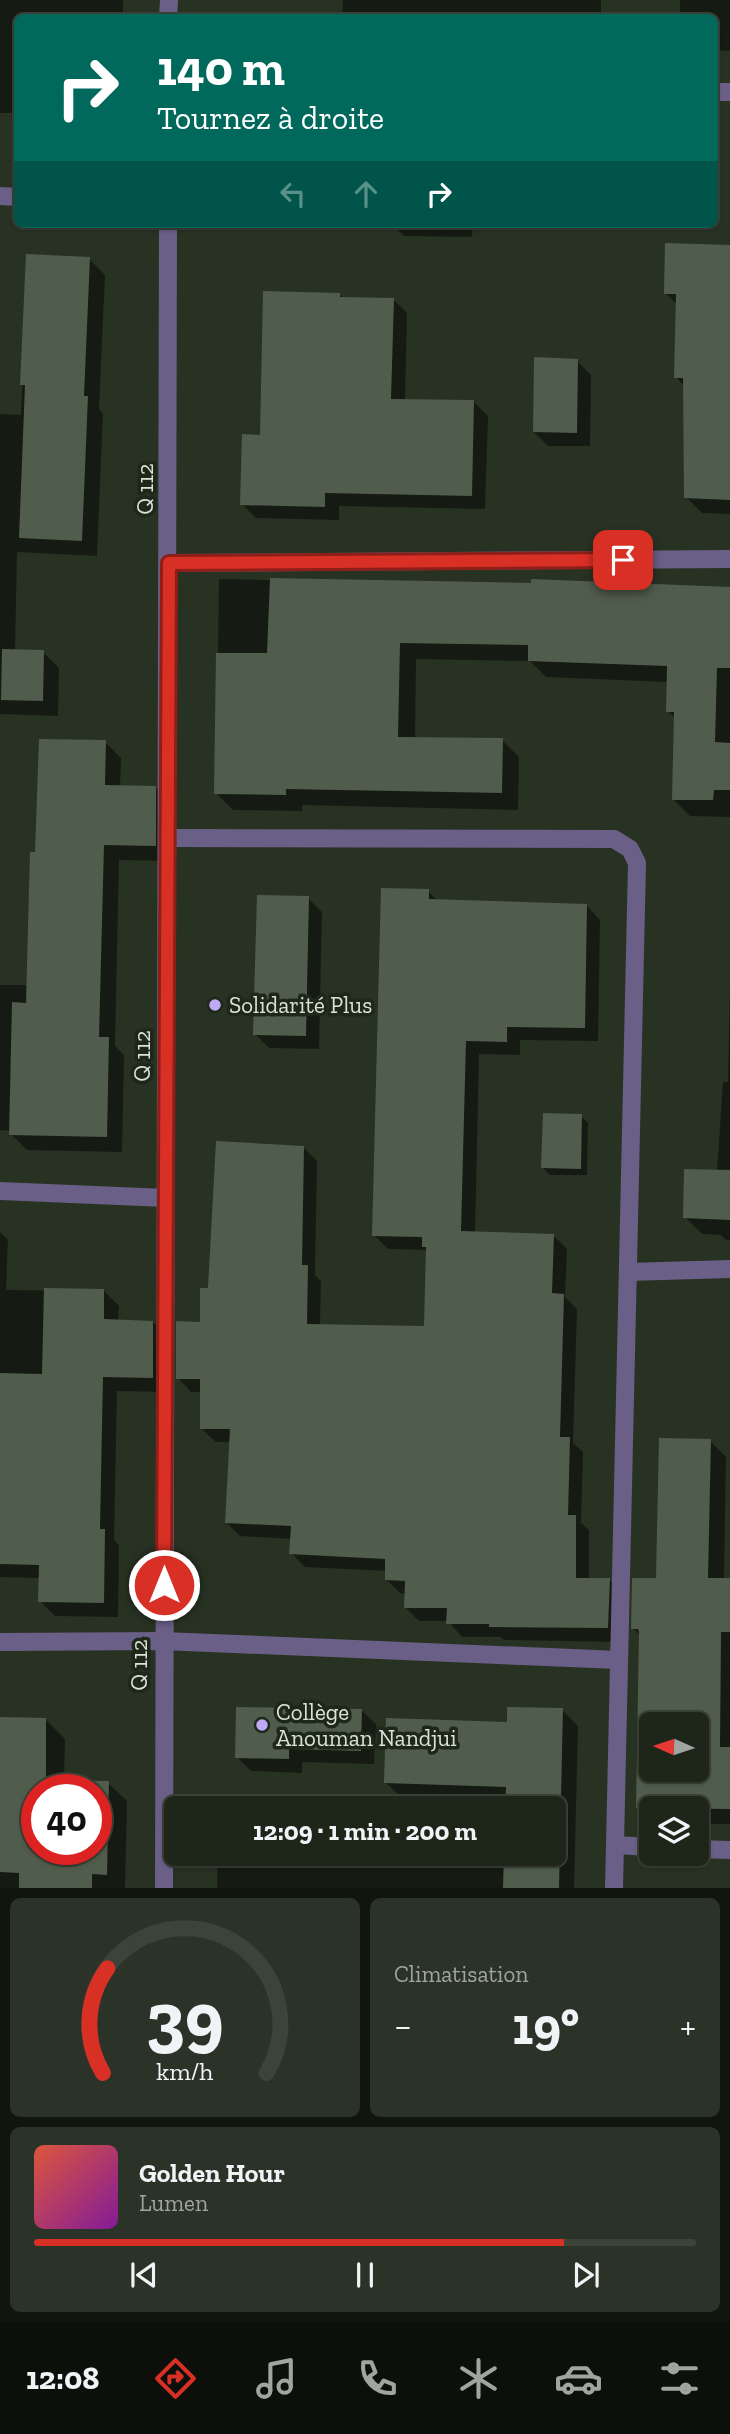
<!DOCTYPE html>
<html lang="fr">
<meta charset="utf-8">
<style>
:root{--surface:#1e261a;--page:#2b3227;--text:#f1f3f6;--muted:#a1a5a2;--line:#3c4339;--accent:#d93025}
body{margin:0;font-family:"Zilla Slab",serif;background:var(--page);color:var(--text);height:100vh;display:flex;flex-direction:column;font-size:26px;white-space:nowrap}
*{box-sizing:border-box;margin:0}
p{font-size:23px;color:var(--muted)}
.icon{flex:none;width:38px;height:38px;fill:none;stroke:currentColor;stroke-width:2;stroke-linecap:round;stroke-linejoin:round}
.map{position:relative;height:1888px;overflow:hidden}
.side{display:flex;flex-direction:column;gap:10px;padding:10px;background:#10150e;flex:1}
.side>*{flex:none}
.guide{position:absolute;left:14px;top:14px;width:704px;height:214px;border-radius:10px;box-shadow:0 2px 5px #0004,0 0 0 2px var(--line);background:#00695c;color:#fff;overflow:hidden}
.needle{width:46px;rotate:273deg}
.tools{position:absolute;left:639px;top:1712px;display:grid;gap:14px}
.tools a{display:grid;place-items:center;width:70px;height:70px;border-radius:10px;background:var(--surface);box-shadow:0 2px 5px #0004,0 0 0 2px var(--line);font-size:35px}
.speed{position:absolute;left:21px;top:1774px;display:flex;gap:14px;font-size:35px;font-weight:700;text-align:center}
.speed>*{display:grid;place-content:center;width:91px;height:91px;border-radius:50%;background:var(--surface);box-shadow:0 2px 5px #0004,0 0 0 2px var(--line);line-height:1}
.speed .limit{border:10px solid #d22;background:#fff;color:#111}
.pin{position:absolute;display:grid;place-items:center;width:60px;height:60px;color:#fff;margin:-30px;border-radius:14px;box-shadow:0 4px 10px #0006}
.me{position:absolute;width:77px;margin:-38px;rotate:0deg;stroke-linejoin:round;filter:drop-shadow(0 0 5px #0008)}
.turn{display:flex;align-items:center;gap:24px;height:147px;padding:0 28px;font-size:32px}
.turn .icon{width:91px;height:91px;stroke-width:2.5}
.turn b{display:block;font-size:49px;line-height:60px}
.lanes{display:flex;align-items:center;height:66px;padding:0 28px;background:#0003;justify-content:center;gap:35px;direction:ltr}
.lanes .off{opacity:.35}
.big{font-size:52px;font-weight:800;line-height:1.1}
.side .widget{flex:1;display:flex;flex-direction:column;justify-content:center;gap:10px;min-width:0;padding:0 24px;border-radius:10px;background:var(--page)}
.side .dial{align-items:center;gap:0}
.dial svg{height:182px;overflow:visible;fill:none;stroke:var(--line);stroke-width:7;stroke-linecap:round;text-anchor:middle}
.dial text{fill:var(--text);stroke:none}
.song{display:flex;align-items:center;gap:21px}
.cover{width:84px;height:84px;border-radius:10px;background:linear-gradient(135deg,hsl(10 70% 55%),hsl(290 70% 35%))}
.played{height:7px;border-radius:4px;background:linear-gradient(90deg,var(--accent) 80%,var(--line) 80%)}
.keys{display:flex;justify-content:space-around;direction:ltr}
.heat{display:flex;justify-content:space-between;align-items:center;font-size:38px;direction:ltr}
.side .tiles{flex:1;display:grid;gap:10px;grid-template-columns:1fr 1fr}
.widget:last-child{grid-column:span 2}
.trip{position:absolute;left:164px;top:1796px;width:402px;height:70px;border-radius:10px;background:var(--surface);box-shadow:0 2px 5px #0004,0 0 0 2px var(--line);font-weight:800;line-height:70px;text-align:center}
.tabs{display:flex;height:112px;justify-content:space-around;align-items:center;background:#0c0f0a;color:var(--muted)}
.tabs .icon{width:49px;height:49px}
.tabs .active{color:var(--accent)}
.tabs b{font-size:32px;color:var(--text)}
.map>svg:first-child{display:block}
.shadow{fill:#0007;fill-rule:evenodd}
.building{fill:#515d4c;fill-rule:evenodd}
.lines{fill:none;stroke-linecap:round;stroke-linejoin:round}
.minor{stroke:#6a5f86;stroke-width:18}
.route-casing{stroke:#8d1f18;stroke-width:18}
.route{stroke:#d93025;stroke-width:12}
.poi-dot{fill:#bfa9f4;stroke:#1e281a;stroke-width:2.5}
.labels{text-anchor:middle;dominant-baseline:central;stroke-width:7;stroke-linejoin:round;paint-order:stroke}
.street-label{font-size:23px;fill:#dae1d7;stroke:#1e281a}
.poi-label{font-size:23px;fill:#dae1d7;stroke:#1e281a;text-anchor:start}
</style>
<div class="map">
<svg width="730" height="1888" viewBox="0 0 730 1888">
<rect width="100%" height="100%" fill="#283223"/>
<g class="shadow">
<path d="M0,0H123V18H18V113H0Z"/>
<path d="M343,0H601V18H342Z"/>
<path d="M680,0H730V51L714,50V18H680Z"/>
<path d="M392,224H473L472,237L404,236Z"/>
<path d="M730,247V514L702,513L686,497L685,387L676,377L678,305L665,293Z"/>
<path d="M28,256L89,259L105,275L99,409L103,414L97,556L17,552L15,651L43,652L59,668L58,716L0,714V414L21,415Z"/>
<path d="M339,294L343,298L393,299L407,313L405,401L474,402L488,416L485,509L339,506V520L256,518L242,504L262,437Z"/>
<path d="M577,361L591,375L590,446H548L534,432Z"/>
<path d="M219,579L730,589V817L690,816L673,799L676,719L668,711V682L546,677L530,661L416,659L415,739L502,740L519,757L518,810L302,805V811L233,810L216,793Z"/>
<path d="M105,742L121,758L120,787H155L171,803V861L119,860L115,1046L124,1055L122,1152L27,1150L11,1134V1131L0,1130V985H28L37,854Z"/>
<path d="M428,891L438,901L587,906L600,920L598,1041L520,1040V1055L479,1054L475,1234L553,1235L567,1249L565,1297L577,1309L573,1443L583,1452L581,1523L589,1530V1580H609L623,1593L622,1642L504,1640L501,1637H462L448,1621H419L406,1608V1594L400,1593L387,1580V1571L305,1567L291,1553L292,1539L240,1536L226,1522L231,1442H216L202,1429V1392H191L178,1378L202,1323L209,1289L303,1147L317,1161L315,1275L321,1281L320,1326L426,1328L428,1250L388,1249L374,1235Z"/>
<path d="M308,898L322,912L319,1049L269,1048L255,1034Z"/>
<path d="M730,980V1240H726L721,1235L702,1234L685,1217L717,1171L723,1082H728Z"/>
<path d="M581,1116L588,1123L587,1175H550L543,1168Z"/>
<path d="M0,1232L8,1240L6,1290L104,1291L119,1306L118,1321L153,1322L167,1337V1392L117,1391L114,1540L119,1545L118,1617L55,1616L40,1601L41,1578L0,1577Z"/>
<path d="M710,1441L726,1457L724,1580H730V1824H696V1808H651V1821L638,1808L640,1635L633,1628L658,1580ZM651,1724H696V1769H651Z"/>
<path d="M562,1710L578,1726L574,1888H217L218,1858L506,1862L555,1853V1808L507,1802L402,1798L385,1782L509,1723Z"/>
<path d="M362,1711L376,1724L374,1764L302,1762V1773L251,1771L237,1757Z"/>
<path d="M0,1719L46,1720L65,1739L64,1782L108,1783L127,1801L125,1888H0ZM37,1790H96V1850H37Z"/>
</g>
<g class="building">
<path d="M665,243L730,245V500L684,498L683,378H674L676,294H664Z"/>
<path d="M26,254L90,257L84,396H88L82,541L19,538L25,385H20Z"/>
<path d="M263,291L340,293V297L394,298L391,399L474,400L472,496L325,493V507L240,505L242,434L260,435Z"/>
<path d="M534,357L578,359L577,433L533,432Z"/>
<path d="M270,578L531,583V579L730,587V668H717L715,742L730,743V790H714L713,800H672L674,712H666L667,666L528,661V645L400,643L398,737L503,738L502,793L286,789V795L214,794L216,653H267Z"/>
<path d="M2,649L44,650L43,701L1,700Z"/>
<path d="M39,739L106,740L105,785L156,786V846L104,845L99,1037H109L107,1137L9,1135L12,1002L26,1003L30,852H35Z"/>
<path d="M381,888L429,889V899L587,904L585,1028L507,1027V1042L466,1041L461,1231L554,1234L552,1293L564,1294L560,1437H570L568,1515H576V1578H610L608,1628L489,1627V1624H446L447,1608H404L405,1581L385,1580V1559L289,1554L291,1526L225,1523L230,1429H200V1379H176V1321L200,1322V1288H208L216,1141L304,1146L302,1265H308L307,1324L424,1326L426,1247H422V1237L372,1236Z"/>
<path d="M257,895L309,896L306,1036L253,1035Z"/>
<path d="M543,1113L582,1114L581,1169L541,1168Z"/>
<path d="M684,1169L730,1170V1220L683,1218Z"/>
<path d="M44,1288L104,1289V1319L153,1321V1378L103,1377L100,1529H105L104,1603L38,1602L39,1565L0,1564V1373L42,1374Z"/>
<path d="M659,1438L711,1439L708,1578H730V1632H721L720,1747H730V1809L636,1808L639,1632L638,1629H631L632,1578H656ZM651,1724H696V1769H651Z"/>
<path d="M236,1707L362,1709L361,1751L289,1749V1759L235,1758Z"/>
<path d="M507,1707L563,1708L559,1888H503L504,1853H555V1808H505L506,1787L384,1783L386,1718L507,1722Z"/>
<path d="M0,1717L46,1718V1780L109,1781L107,1875L92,1874V1888H19V1873L0,1872ZM37,1790H96V1850H37Z"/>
</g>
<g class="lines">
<g class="minor">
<path d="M168,18L169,0"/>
<path d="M714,92H730"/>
<path d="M0,196L18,197"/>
<path d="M169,563L730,559"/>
<path d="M167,838L614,839L630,849L637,863L614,1888"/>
<path d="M0,1191L166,1198"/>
<path d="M628,1272L730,1269"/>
<path d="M0,1642L163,1641L619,1660"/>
<path d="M615,1845L651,1847"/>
<path d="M696,1849L730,1850"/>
<path d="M164,1888C162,1333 170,779 168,224"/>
</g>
</g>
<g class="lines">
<g class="route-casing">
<path id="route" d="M164,1585L169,563L623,560"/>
</g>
<use href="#route" class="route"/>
</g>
<g class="poi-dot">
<circle cx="215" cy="1005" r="7"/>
<circle cx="262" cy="1725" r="7"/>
</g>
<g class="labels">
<g class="street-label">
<text transform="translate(145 489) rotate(-90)">Q 112</text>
<text transform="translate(142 1056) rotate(-90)">Q 112</text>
<text transform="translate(139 1665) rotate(-90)">Q 112</text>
</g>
<g class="poi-label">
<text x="229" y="1005">Solidarité Plus</text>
<text x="276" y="1712">Collège<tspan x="276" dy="26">Anouman Nandjui</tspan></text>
</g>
</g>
</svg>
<div class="tools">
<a><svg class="needle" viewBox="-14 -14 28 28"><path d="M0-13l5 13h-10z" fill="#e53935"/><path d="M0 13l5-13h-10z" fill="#a1a5a2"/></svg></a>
<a><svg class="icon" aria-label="layers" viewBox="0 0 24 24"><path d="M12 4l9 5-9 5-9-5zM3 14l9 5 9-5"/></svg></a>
</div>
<div class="speed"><div class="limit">40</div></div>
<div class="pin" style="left:623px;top:560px;background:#d93025"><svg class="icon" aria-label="arrive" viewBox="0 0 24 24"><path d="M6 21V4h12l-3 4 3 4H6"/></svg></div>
<svg class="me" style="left:164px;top:1585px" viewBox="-20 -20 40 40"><circle r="17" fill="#d93025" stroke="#fff" stroke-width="3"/><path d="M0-11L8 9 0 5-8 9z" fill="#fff"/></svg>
<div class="trip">12:09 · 1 min · 200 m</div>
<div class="guide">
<div class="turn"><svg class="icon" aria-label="right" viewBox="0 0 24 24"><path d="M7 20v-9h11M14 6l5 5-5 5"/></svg><div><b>140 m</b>Tournez à droite</div></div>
<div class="lanes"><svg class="icon off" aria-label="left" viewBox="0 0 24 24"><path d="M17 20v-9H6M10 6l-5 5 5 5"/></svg><svg class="icon off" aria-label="ahead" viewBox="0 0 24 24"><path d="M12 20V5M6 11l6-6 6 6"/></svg><svg class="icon" aria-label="right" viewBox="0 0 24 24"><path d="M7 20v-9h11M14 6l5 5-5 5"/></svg></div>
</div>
</div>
<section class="side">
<div class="tiles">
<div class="widget dial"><svg viewBox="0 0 100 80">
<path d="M14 69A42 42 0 1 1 86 69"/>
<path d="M14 69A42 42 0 0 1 16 23" stroke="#d93025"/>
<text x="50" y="56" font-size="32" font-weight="700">39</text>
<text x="50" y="72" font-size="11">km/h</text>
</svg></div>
<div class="widget"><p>Climatisation</p>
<div class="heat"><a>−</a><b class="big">19°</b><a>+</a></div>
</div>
<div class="widget">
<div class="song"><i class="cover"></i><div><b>Golden Hour</b><p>Lumen</p></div></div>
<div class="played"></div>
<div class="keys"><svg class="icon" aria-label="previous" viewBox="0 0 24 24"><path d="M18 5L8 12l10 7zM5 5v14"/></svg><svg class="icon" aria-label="pause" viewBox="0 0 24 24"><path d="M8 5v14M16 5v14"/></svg><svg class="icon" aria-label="next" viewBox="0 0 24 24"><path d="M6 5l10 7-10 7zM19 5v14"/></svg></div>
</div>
</div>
</section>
<nav class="tabs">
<b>12:08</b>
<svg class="icon active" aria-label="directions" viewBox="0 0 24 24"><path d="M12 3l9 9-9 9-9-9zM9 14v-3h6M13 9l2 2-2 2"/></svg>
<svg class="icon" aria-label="music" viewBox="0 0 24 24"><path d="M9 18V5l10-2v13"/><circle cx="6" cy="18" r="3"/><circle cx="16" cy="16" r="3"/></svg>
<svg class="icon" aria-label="phone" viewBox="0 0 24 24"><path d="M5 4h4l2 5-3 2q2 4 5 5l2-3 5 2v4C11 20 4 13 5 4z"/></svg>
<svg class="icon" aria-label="climate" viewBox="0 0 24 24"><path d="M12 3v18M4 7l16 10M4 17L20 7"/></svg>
<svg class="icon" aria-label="car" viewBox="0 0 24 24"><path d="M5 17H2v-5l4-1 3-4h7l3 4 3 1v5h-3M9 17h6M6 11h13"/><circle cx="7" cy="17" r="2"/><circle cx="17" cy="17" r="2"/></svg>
<svg class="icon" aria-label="filters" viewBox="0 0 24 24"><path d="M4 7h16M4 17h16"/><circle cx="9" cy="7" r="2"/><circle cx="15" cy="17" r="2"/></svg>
</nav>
